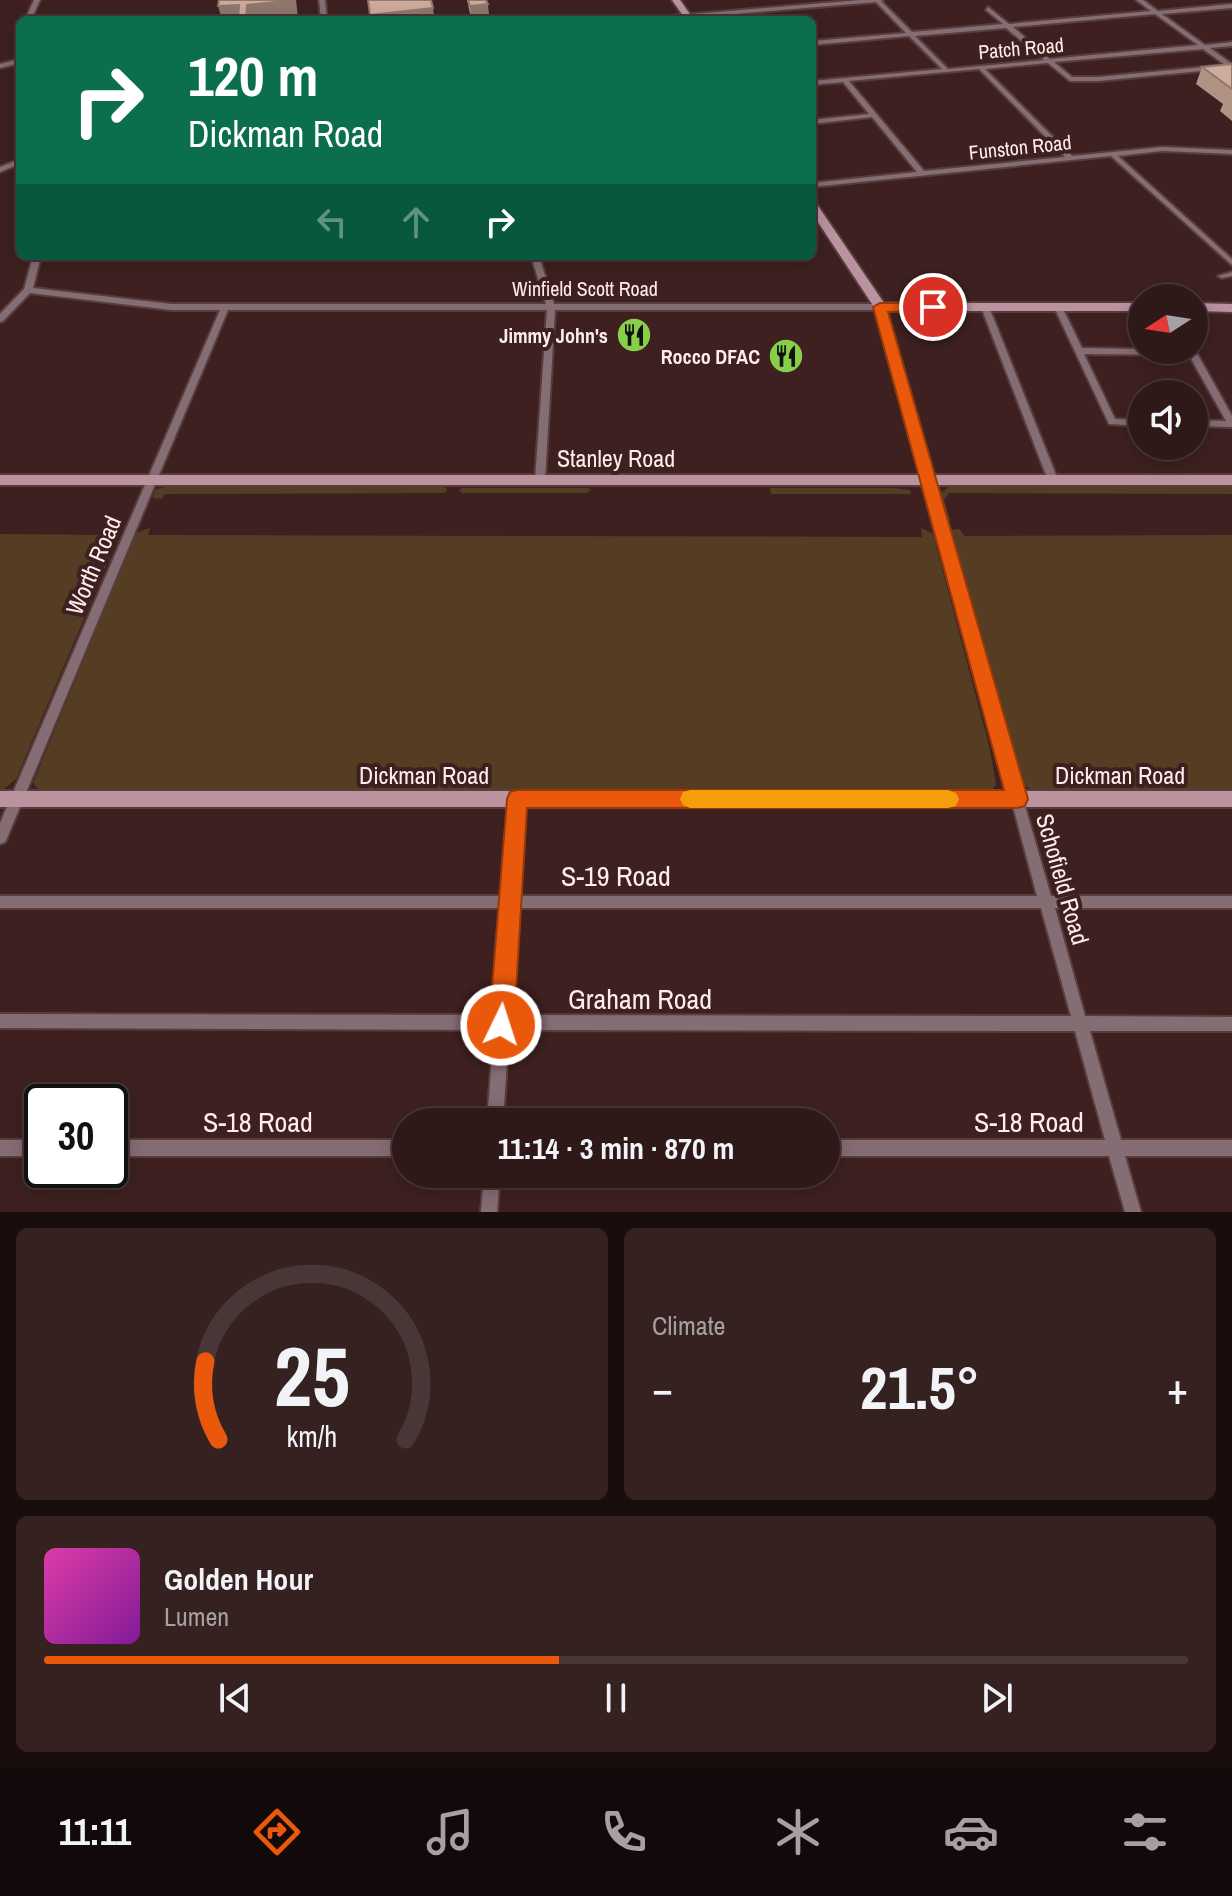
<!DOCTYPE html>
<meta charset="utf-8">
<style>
:root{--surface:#2e1818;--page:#362121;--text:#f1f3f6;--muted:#a7a0a2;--line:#493737;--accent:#ea580c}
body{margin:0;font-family:"Archivo Narrow",sans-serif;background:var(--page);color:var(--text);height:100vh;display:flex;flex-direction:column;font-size:30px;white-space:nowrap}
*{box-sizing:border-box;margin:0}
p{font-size:26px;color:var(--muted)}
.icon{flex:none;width:44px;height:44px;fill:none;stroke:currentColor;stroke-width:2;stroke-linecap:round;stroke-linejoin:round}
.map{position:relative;height:1212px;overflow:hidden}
.details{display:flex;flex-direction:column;gap:16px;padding:16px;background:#190d0d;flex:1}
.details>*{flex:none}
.top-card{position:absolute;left:16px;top:16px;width:800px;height:244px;border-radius:12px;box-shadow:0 4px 20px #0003,0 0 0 2px var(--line);background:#0b6e4f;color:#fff;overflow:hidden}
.needle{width:52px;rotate:258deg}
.buttons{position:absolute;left:1128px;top:284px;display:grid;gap:16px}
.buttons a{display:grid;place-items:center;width:80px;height:80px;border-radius:50%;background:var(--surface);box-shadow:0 4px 20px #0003,0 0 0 2px var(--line);font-size:40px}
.speed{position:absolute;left:24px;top:1084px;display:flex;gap:16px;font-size:40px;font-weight:700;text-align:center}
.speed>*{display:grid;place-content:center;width:104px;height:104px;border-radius:50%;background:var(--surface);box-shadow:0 4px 20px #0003,0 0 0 2px var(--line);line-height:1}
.speed .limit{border:4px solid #111;border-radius:12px;background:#fff;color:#111}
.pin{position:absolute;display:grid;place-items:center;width:68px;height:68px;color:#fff;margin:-34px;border:4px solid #fff;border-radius:50%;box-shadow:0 2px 8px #0007}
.me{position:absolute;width:88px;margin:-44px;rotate:4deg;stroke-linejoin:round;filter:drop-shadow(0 0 6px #0008)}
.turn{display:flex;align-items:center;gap:28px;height:168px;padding:0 40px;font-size:36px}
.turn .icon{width:104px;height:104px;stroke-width:2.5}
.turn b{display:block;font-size:56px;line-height:68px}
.lanes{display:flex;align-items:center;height:76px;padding:0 40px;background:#0003;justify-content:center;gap:40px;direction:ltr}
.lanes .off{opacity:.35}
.big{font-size:60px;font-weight:700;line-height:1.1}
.details .widget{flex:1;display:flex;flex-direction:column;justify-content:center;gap:12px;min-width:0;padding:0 28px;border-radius:12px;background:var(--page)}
.details .dial{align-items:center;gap:0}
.dial svg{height:208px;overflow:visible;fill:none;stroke:var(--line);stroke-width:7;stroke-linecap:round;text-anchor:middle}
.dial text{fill:var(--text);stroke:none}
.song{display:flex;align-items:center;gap:24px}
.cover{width:96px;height:96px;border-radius:12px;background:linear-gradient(135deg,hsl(320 70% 55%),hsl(290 70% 35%))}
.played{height:8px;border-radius:4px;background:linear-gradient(90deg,var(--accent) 45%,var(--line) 45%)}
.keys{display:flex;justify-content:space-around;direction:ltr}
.heat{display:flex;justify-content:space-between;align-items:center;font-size:44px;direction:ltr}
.details .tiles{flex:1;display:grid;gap:16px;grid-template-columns:1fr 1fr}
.widget:last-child{grid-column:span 2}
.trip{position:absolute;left:392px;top:1108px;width:448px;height:80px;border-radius:40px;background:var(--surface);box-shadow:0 4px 20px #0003,0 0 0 2px var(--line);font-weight:700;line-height:80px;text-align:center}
.dock{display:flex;height:128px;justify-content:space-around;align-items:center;background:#120a0a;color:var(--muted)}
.dock .icon{width:56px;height:56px}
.dock .selected{color:var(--accent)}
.dock b{font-size:36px;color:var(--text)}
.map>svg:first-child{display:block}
.green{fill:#553d24}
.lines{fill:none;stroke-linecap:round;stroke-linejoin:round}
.street-casing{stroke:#593d3d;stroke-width:4}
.secondary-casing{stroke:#593d3d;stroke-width:4}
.street{fill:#856d74;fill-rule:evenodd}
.secondary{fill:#ba939f;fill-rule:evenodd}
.wall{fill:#b19386}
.shaded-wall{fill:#90786d}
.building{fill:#ceab9c;stroke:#90786d;stroke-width:2}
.route{fill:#ea580c;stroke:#983908;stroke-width:2}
.slow{fill:#f59e0b}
.labels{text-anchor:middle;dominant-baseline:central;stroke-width:8;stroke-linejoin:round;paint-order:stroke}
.far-street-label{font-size:20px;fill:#feedec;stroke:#3e2020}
.far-poi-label{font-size:20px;font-weight:bold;fill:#feedec;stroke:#3e2020;text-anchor:end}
.street-label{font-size:24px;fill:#feedec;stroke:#3e2020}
.near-street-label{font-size:28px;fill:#feedec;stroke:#3e2020}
</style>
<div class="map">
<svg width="1232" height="1212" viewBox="0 0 1232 1212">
<rect width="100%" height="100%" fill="#3e2020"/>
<g class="green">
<path d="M164,487H445L447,489L445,493L165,494L162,499L153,498L155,490Z"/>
<path d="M949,487H1232V494L949,493L944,500L950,520L948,521L939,494Z"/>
<path d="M462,488H588L591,490L587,493H462L459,491Z"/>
<path d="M770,488H893L910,490L911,494H771Z"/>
<path d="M111,528L121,531L16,779L0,792V534L107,535Z"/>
<path d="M150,528L148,535L922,537L921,528L933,534L990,749L996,785L989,793L43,794L33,783L136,533Z"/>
<path d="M960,529L964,536L1232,535V793L1032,791L1021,782L950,530Z"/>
</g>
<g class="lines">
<g class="street-casing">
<g id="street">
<path d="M34,0H40L31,20H25Z"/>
<path d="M319,0H325L327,20H321Z"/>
<path d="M860,0H883L881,1L912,32L1003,24L986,10L988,7L1009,24L1151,11L1136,0H1143L1158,11L1232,4V8L1162,14L1205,45L1232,42V46L1210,48L1232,64V68L1098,81H1070L1048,63L985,69L1072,156L1162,147L1232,150V154L1162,151L1118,156L1232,259V265L1111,156L812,187V183L917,172L872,117L812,124V120L869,114L843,82L812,85V81L942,69L909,36L812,45V41L906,33L876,2L665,20H642L645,18ZM1155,14L1198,45L1050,59L1013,27ZM1006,28L1044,60L948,69L915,36ZM1203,49L1225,65L1098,77H1072L1054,62ZM979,69L1065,157L924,171L849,81Z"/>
<path d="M20,59V63L0,68V64Z"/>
<path d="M20,159V164L0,172V167Z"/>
<path d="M33,256H41L33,288L171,304H546L531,256H539L554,304H880L884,307L880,310H555L545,480L540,483L535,480L547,310H228L7,838L5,842L0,844V823L220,310H171L30,293L3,321L0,322V314L24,289Z"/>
<path d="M1232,272V276L1222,278L1218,276Z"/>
<path d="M985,304L989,307L1058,480L1056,482H1050L1048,480L981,307Z"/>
<path d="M1058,304L1062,307L1082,348L1194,350V348L1232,416V427L1194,426V420L1226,421L1189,355L1084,354L1115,419L1142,420V426L1109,424L1054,307Z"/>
<path d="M517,794L521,795L523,799L517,896H1037L1011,799L1013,795L1017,794L1021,795L1023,799L1051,896H1232V908H1055L1085,1016L1232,1017V1031H1090L1121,1140H1232V1156H1125L1141,1212H1125L1109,1156H826V1140H1105L1075,1031L509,1030L503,1122H487L494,1030L0,1028V1014L495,1015L503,908H0V896H504L511,799L513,795ZM516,908H1041L1071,1016L510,1015Z"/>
<rect x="0" y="1140" width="42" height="16"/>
<rect x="110" y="1140" width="296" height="16"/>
<path d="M484,1174H500L497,1212H481Z"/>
</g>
</g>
<g class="secondary-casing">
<g id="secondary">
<path d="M672,0H680L694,20H686Z"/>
<path d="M812,202L816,203L884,303H1142V311H887L934,475H1232V485H937L1024,791H1232V807H0V791H1006L922,485H0V475H920L874,307L812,213Z"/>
<path d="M1194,303L1232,304V312L1194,311Z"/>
</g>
</g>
<use href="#street" class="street"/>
<use href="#secondary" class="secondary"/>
</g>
<g class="wall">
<path d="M467,0H486L489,16L471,18Z"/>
<path d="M1232,64V121L1220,111L1223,104L1196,84L1202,67Z"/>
</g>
<g class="shaded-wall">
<path d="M296,0L298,18L282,20H246L247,5Z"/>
<path d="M488,4L489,16L471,18L470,6Z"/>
<path d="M239,5L243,20H222L218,6Z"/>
<path d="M433,8L434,16L394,20H371L370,15Z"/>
</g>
<g class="building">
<path d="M219,0H295L247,5L246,20H238L239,5L218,6Z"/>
<path d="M368,0H431L433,8L370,15Z"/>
<path d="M468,0H486L488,4L470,6Z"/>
<path d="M1232,64V89L1202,67Z"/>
</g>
<path class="route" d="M933,303L937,304V310L888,312L1028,799L1025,806L1017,808H527L514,1025L510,1033L501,1037L493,1033L489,1025L507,799L510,792L517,790H1004L873,307L880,303Z"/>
<path class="slow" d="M690,790H948L956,793L959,799L956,806L948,808H690L683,805L680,799L683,792Z"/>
<defs>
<g id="restaurant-disc" transform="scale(1.8)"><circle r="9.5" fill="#87cf4a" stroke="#3e2020"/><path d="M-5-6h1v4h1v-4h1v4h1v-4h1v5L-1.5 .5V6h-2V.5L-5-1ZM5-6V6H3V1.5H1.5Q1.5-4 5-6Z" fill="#111"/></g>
</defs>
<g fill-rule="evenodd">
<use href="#restaurant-disc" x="634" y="335"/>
<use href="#restaurant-disc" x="786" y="356"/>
</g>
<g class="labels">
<g class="far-street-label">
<text transform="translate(1021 48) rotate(-5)">Patch Road</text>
<text transform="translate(1020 147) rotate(-6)">Funston Road</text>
<text x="585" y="288">Winfield Scott Road</text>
</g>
<g class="far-poi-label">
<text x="608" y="335">Jimmy John's</text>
<text x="760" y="356">Rocco DFAC</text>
</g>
<g class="street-label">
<text x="616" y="458">Stanley Road</text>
<text transform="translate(93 565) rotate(-67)">Worth Road</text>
<text x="424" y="775">Dickman Road</text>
<text x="1120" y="775">Dickman Road</text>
<text transform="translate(1063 879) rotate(74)">Schofield Road</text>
</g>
<g class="near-street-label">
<text x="616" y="876">S-19 Road</text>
<text x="640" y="999">Graham Road</text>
<text x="258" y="1122">S-18 Road</text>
<text x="1029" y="1122">S-18 Road</text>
</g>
</g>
</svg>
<div class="buttons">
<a><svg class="needle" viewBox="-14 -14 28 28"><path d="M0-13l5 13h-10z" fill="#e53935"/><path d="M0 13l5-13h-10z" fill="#a7a0a2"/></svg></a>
<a><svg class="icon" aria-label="sound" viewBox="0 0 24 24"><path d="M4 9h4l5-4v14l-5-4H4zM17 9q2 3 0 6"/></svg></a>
</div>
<div class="speed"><div class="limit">30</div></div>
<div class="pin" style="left:933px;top:307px;background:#d93025"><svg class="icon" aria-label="arrive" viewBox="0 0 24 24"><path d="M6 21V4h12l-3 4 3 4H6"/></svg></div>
<svg class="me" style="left:501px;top:1025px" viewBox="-20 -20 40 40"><circle r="17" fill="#ea580c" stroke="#fff" stroke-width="3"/><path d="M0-11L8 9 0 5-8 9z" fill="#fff"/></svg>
<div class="trip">11:14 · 3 min · 870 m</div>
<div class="top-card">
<div class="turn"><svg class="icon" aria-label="right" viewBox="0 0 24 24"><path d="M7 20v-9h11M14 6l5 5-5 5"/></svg><div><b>120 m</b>Dickman Road</div></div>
<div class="lanes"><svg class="icon off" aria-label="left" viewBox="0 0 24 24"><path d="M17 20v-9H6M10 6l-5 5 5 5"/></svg><svg class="icon off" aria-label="ahead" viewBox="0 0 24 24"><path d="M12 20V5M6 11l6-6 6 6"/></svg><svg class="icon" aria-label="right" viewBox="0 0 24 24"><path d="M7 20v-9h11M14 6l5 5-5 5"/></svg></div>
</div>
</div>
<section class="details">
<div class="tiles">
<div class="widget dial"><svg viewBox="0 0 100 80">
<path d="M14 69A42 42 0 1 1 86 69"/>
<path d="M14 69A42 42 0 0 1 9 39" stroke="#ea580c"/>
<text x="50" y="56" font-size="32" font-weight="700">25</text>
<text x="50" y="72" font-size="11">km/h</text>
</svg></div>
<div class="widget"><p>Climate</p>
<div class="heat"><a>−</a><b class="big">21.5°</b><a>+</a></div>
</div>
<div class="widget">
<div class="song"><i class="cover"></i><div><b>Golden Hour</b><p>Lumen</p></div></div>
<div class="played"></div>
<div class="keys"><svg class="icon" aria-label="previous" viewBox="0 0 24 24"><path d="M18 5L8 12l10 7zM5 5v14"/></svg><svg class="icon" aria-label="pause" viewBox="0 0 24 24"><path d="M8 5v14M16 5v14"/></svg><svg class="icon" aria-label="next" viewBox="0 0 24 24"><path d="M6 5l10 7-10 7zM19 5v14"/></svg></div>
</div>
</div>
</section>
<nav class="dock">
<b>11:11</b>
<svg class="icon selected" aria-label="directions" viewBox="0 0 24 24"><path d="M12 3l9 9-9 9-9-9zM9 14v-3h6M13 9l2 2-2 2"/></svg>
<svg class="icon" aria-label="music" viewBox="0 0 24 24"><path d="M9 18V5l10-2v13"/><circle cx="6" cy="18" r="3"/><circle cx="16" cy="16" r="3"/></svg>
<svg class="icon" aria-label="phone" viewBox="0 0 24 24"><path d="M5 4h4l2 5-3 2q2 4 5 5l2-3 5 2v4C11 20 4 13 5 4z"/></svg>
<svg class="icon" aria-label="climate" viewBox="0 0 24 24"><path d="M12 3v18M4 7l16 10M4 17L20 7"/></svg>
<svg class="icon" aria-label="car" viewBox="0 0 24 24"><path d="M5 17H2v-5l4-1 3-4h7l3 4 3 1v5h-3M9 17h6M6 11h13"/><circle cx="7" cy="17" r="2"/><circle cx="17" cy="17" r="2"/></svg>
<svg class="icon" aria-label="filters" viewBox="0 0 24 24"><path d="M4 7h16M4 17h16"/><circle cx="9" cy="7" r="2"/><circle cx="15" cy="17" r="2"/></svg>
</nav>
